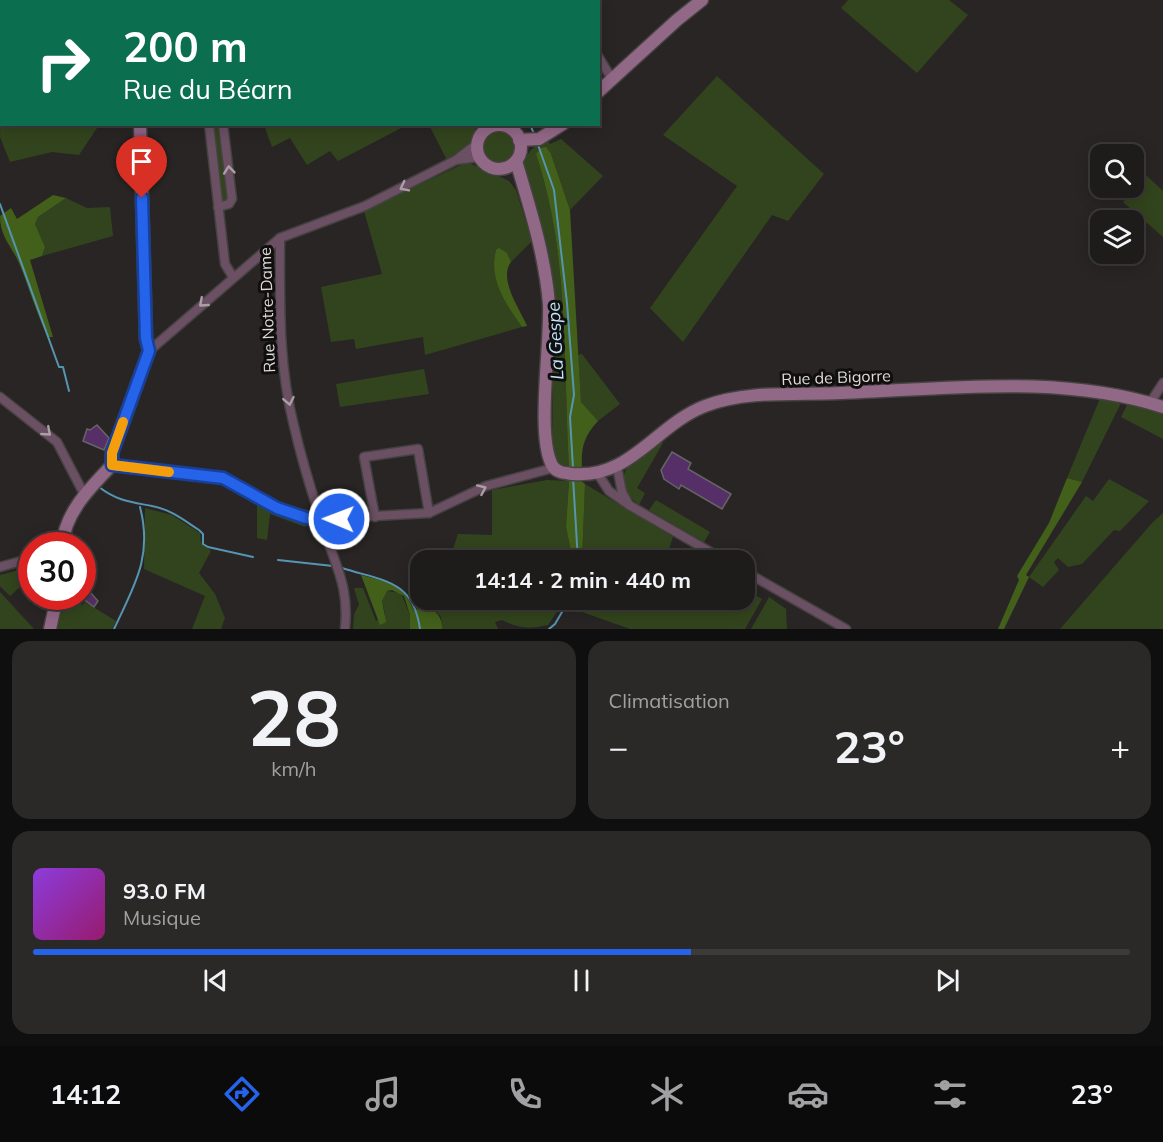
<!DOCTYPE html>
<html lang="fr">
<meta charset="utf-8">
<style>
:root{--surface:#1e1c1b;--page:#2b2928;--text:#f1f3f6;--muted:#a1a1a3;--line:#3c3a3a;--accent:#2563eb}
body{margin:0;font-family:Mulish,sans-serif;background:var(--page);color:var(--text);height:100vh;display:flex;flex-direction:column;font-size:22px;white-space:nowrap}
*{box-sizing:border-box;margin:0}
p{font-size:20px;color:var(--muted)}
.icon{flex:none;width:33px;height:33px;fill:none;stroke:currentColor;stroke-width:2;stroke-linecap:round;stroke-linejoin:round}
.map{position:relative;height:629px;overflow:hidden}
.drawer{display:flex;flex-direction:column;gap:12px;padding:12px;background:#100f0f;flex:1}
.drawer>*{flex:none}
.top-card{position:absolute;left:0px;top:0px;width:600px;height:126px;box-shadow:0 3px 15px #0003,0 0 0 2px var(--line);background:#0b6e4f;color:#fff;overflow:hidden}
.controls{position:absolute;left:1090px;top:144px;display:grid;gap:12px}
.controls a{display:grid;place-items:center;width:54px;height:54px;border-radius:12px;background:var(--surface);box-shadow:0 3px 15px #0003,0 0 0 2px var(--line);font-size:30px}
.speed{position:absolute;left:18px;top:532px;display:flex;gap:12px;font-size:30px;font-weight:700;text-align:center}
.speed>*{display:grid;place-content:center;width:78px;height:78px;border-radius:50%;background:var(--surface);box-shadow:0 3px 15px #0003,0 0 0 2px var(--line);line-height:1}
.speed .limit{border:9px solid #d22;background:#fff;color:#111}
.pin{position:absolute;display:grid;place-items:center;width:51px;height:51px;color:#fff;margin:-62px -26px;border-radius:50% 50% 50% 0;rotate:-45deg;box-shadow:0 0 6px #0007}
.pin .icon{rotate:45deg}
.me{position:absolute;width:66px;margin:-33px;rotate:271deg;stroke-linejoin:round;filter:drop-shadow(0 0 4px #0008)}
.turn{display:flex;align-items:center;gap:21px;height:126px;padding:0 24px;font-size:27px}
.turn .icon{width:78px;height:78px;stroke-width:2.5}
.turn b{display:block;font-size:42px;line-height:51px}
.big{font-size:45px;font-weight:700;line-height:1.1}
.drawer .tile{flex:1;display:flex;flex-direction:column;justify-content:center;gap:9px;min-width:0;padding:0 21px;border-radius:18px;background:var(--page)}
.drawer .dial{align-items:center;gap:0}
.dial b{font-size:78px;line-height:1}
.song{display:flex;align-items:center;gap:18px}
.cover{width:72px;height:72px;border-radius:9px;background:linear-gradient(135deg,hsl(270 70% 55%),hsl(320 70% 35%))}
.played{height:6px;border-radius:3px;background:linear-gradient(90deg,var(--accent) 60%,var(--line) 60%)}
.keys{display:flex;justify-content:space-around;direction:ltr}
.heat{display:flex;justify-content:space-between;align-items:center;font-size:33px;direction:ltr}
.drawer .tiles{flex:1;display:grid;gap:12px;grid-template-columns:1fr 1fr}
.tile:last-child{grid-column:span 2}
.trip{position:absolute;left:410px;top:550px;width:345px;height:60px;border-radius:18px;background:var(--surface);box-shadow:0 3px 15px #0003,0 0 0 2px var(--line);font-weight:700;line-height:60px;text-align:center}
.menu{display:flex;height:96px;justify-content:space-around;align-items:center;background:#0c0b0b;color:var(--muted)}
.menu .icon{width:42px;height:42px}
.menu .current{color:var(--accent)}
.menu b{font-size:27px;color:var(--text)}
.map>svg:first-child{display:block}
.green{fill:#32441d}
.forest{fill:#42601a}
.lines{fill:none;stroke-linecap:round;stroke-linejoin:round}
.stream{stroke:#5695b2;stroke-width:2}
.building{fill:#572f68;stroke:#656466;stroke-width:1.5}
.street-casing{stroke:#454241;stroke-width:11}
.secondary-casing{stroke:#454241;stroke-width:15}
.street{stroke:#6b5064;stroke-width:8}
.secondary{stroke:#926887;stroke-width:12}
.oneway{stroke:#ab9ea6}
.route-casing{stroke:#184099;stroke-width:15}
.route{stroke:#2563eb;stroke-width:10}
.slow{stroke:#f59e0b;stroke-width:10}
.labels{text-anchor:middle;dominant-baseline:central;stroke-width:6;stroke-linejoin:round;paint-order:stroke}
.street-label{font-size:16px;fill:#dfdddc;stroke:#100e0e}
.water-label{font-size:18px;font-style:italic;fill:#bde5fd;stroke:#100e0e}
</style>
<div class="map">
<svg width="1163" height="629" viewBox="0 0 1163 629">
<rect width="100%" height="100%" fill="#282524"/>
<g class="green">
<path d="M848,0H949L968,15L917,73L841,8Z"/>
<path d="M717,76L824,174L788,221L772,215L683,342L650,308L737,186L663,135Z"/>
<path d="M1,101L2,124L99,125L79,155L52,152L10,162L0,137Z"/>
<path d="M213,125H219L226,187H228V202H221Z"/>
<path d="M264,125H407L338,161L330,151L307,165L290,138L272,147Z"/>
<path d="M429,125H475C478,144 461,151 447,160Z"/>
<circle cx="499" cy="146" r="17"/>
<path d="M561,139L603,176L570,210L551,154H536C570,256 563,363 569,468L558,463L552,455L554,289L542,230L522,166C528,152 533,145 548,141L550,144Z"/>
<path d="M467,162L509,181L516,190L532,241L511,262L507,253L496,250C488,280 506,304 522,327L425,355L423,337L356,349L354,339L331,342L321,287L382,274L364,211Z"/>
<path d="M1147,176L1163,191V237L1123,202Z"/>
<path d="M66,198L87,208L110,207L113,236L42,256L45,247L35,224L38,217Z"/>
<path d="M582,354L620,404L598,421L581,402L578,355Z"/>
<path d="M424,369L429,394L340,407L336,384Z"/>
<path d="M1101,396L1122,401L1082,482L1067,478Z"/>
<path d="M1128,403L1163,414V439L1121,417Z"/>
<path d="M659,440L663,443L637,488L645,493L639,505C604,476 635,459 659,440Z"/>
<path d="M1109,479L1149,501L1120,531L1114,530L1082,564L1068,567L1058,558L1054,562L1059,570L1043,587L1029,577L1086,496L1093,501Z"/>
<path d="M547,480L569,481L566,527L573,561H449L458,534L492,535V490Z"/>
<path d="M585,484L673,537L665,561H582Z"/>
<path d="M656,500L710,532L704,542L649,510Z"/>
<path d="M257,505L305,523L307,525L305,527L270,514L267,540L257,538Z"/>
<path d="M145,508L172,515L200,533L201,542L211,551L199,573L215,594L225,618L221,629H192L205,596L144,569Z"/>
<path d="M1163,513V629H1060L1152,523Z"/>
<path d="M19,570L28,580L10,596L0,586V575Z"/>
<path d="M354,588H363L376,621L385,614L382,601L387,591L401,593L410,615V629H353L354,614L359,605Z"/>
<path d="M744,589L762,599L745,629H630L568,607L571,600H744Z"/>
<path d="M0,592L34,629H0Z"/>
<path d="M61,597H70L82,605L85,602L116,621L112,629H54Z"/>
<path d="M769,597L786,609L787,629H751Z"/>
<path d="M437,600H565L548,625C528,629 520,629 502,620L495,622L498,629H442L441,617L434,609Z"/>
</g>
<g class="forest">
<path d="M546,147L551,154L570,210L581,402L598,421C583,437 581,449 582,469L569,468C563,363 570,256 536,154L541,148Z"/>
<path d="M53,195L66,198L38,217L35,224L45,247L42,256L30,260L53,337H48C36,313 29,287 19,263C11,245 0,237 0,216L11,208L17,219Z"/>
<path d="M499,248L507,253L511,262C498,279 520,309 527,326L522,327C506,304 488,280 496,250Z"/>
<path d="M1067,478L1082,482L1026,575L1029,577L1004,629H998L1019,580L1017,576L1049,523Z"/>
<path d="M569,481H581L585,484L582,561H573L566,527Z"/>
<path d="M361,575C388,582 403,583 414,611C428,602 443,613 442,629H410V615L404,596L392,590L387,591L382,601L386,622L380,625Z"/>
</g>
<g class="lines">
<g class="stream">
<path d="M434,0L435,2"/>
<path d="M530,124L534,134"/>
<path d="M537,142L554,190L567,303L574,395L570,417L573,468"/>
<path d="M0,204L59,367H63L69,391"/>
<path d="M573,477L578,561"/>
<path d="M99,487C117,501 131,502 152,506C170,509 185,521 199,530L203,534V544L208,547L253,557"/>
<path d="M278,560L333,566"/>
<path d="M342,568C382,581 413,579 420,629"/>
<path d="M114,629C134,586 153,557 140,507"/>
<path d="M549,629L555,624L569,600"/>
</g>
</g>
<g class="building">
<path d="M97,425L109,438L104,450L83,441L87,429L90,430Z"/>
<path d="M672,452L691,463L688,469L731,494L722,509L681,485L679,489L664,479L661,470Z"/>
<path d="M82,582L92,590L90,592L98,601L94,607L82,598Z"/>
</g>
<g class="lines">
<g class="street-casing">
<g id="street">
<path d="M564,0L565,2"/>
<path d="M598,56L612,79"/>
<path d="M209,124L225,264L233,277"/>
<path d="M478,143L456,160L479,157"/>
<path d="M218,207L229,204L232,199L223,124"/>
<path d="M280,238C280,301 278,364 294,426C302,461 313,497 325,532C337,570 349,587 345,629"/>
<path d="M149,351L280,238L365,206L456,160"/>
<path d="M0,397L57,442L84,494"/>
<path d="M1150,403L1163,383"/>
<path d="M112,465L223,478L277,508L321,519L429,513L486,486L553,468"/>
<path d="M598,474L609,491L629,505L622,492L617,467"/>
<path d="M629,505L726,561"/>
<path d="M375,517L364,457L418,449L429,513"/>
<path d="M0,567L32,558"/>
<path d="M744,571L846,629"/>
</g>
</g>
<g class="secondary-casing">
<g id="secondary">
<path d="M135,0V2"/>
<path d="M346,0L349,2"/>
<path d="M598,92L677,20L702,0"/>
<circle cx="499" cy="147" r="22"/>
<path d="M519,140L539,139L563,124"/>
<path d="M516,161C530,208 545,255 549,304C551,343 536,435 552,465C556,473 565,473 573,474C630,479 656,425 705,406C747,390 797,395 841,393C948,389 1059,374 1163,407"/>
<path d="M62,546C65,512 90,488 112,465V453L149,351L146,338L140,124"/>
<path d="M50,629L57,597"/>
</g>
</g>
<use href="#street" class="street"/>
<use href="#secondary" class="secondary"/>
</g>
<defs><path id="oneway-chevron" d="M-2-3.5L2.5 0L-2 3.5" fill="none" stroke-width="1.6" stroke-linecap="round" stroke-linejoin="round" transform="scale(1.5)"/></defs>
<g class="oneway">
<use href="#oneway-chevron" transform="translate(229 170) rotate(-96)"/>
<use href="#oneway-chevron" transform="translate(404 187) rotate(153)"/>
<use href="#oneway-chevron" transform="translate(203 303) rotate(139)"/>
<use href="#oneway-chevron" transform="translate(289 401) rotate(79)"/>
<use href="#oneway-chevron" transform="translate(47 432) rotate(41)"/>
<use href="#oneway-chevron" transform="translate(482 489) rotate(-24)"/>
</g>
<g class="lines">
<g class="route-casing">
<path id="route" d="M142,198L146,338L149,351L112,453V465L223,478L277,508L306,518L339,519"/>
</g>
<use href="#route" class="route"/>
<path class="slow" d="M123,422L112,453V465L169,472"/>
</g>
<g class="labels">
<g class="street-label">
<text transform="translate(267 310) rotate(-92)">Rue Notre-Dame</text>
<text transform="translate(836 377) rotate(-2)">Rue de Bigorre</text>
</g>
<g class="water-label">
<text transform="translate(555 341) rotate(-93)">La Gespe</text>
</g>
</g>
</svg>
<div class="controls">
<a><svg class="icon" aria-label="search" viewBox="0 0 24 24"><circle cx="10" cy="10" r="6"/><path d="M15 15l6 6"/></svg></a>
<a><svg class="icon" aria-label="layers" viewBox="0 0 24 24"><path d="M12 4l9 5-9 5-9-5zM3 14l9 5 9-5"/></svg></a>
</div>
<div class="speed"><div class="limit">30</div></div>
<div class="pin" style="left:142px;top:198px;background:#d93025"><svg class="icon" aria-label="arrive" viewBox="0 0 24 24"><path d="M6 21V4h12l-3 4 3 4H6"/></svg></div>
<svg class="me" style="left:339px;top:519px" viewBox="-20 -20 40 40"><circle r="17" fill="#2563eb" stroke="#fff" stroke-width="3"/><path d="M0-11L8 9 0 5-8 9z" fill="#fff"/></svg>
<div class="trip">14:14 · 2 min · 440 m</div>
<div class="top-card">
<div class="turn"><svg class="icon" aria-label="right" viewBox="0 0 24 24"><path d="M7 20v-9h11M14 6l5 5-5 5"/></svg><div><b>200 m</b>Rue du Béarn</div></div>
</div>
</div>
<section class="drawer">
<div class="tiles">
<div class="tile dial"><b>28</b><p>km/h</p></div>
<div class="tile"><p>Climatisation</p>
<div class="heat"><a>−</a><b class="big">23°</b><a>+</a></div>
</div>
<div class="tile">
<div class="song"><i class="cover"></i><div><b>93.0 FM</b><p>Musique</p></div></div>
<div class="played"></div>
<div class="keys"><svg class="icon" aria-label="previous" viewBox="0 0 24 24"><path d="M18 5L8 12l10 7zM5 5v14"/></svg><svg class="icon" aria-label="pause" viewBox="0 0 24 24"><path d="M8 5v14M16 5v14"/></svg><svg class="icon" aria-label="next" viewBox="0 0 24 24"><path d="M6 5l10 7-10 7zM19 5v14"/></svg></div>
</div>
</div>
</section>
<nav class="menu">
<b>14:12</b>
<svg class="icon current" aria-label="directions" viewBox="0 0 24 24"><path d="M12 3l9 9-9 9-9-9zM9 14v-3h6M13 9l2 2-2 2"/></svg>
<svg class="icon" aria-label="music" viewBox="0 0 24 24"><path d="M9 18V5l10-2v13"/><circle cx="6" cy="18" r="3"/><circle cx="16" cy="16" r="3"/></svg>
<svg class="icon" aria-label="phone" viewBox="0 0 24 24"><path d="M5 4h4l2 5-3 2q2 4 5 5l2-3 5 2v4C11 20 4 13 5 4z"/></svg>
<svg class="icon" aria-label="climate" viewBox="0 0 24 24"><path d="M12 3v18M4 7l16 10M4 17L20 7"/></svg>
<svg class="icon" aria-label="car" viewBox="0 0 24 24"><path d="M5 17H2v-5l4-1 3-4h7l3 4 3 1v5h-3M9 17h6M6 11h13"/><circle cx="7" cy="17" r="2"/><circle cx="17" cy="17" r="2"/></svg>
<svg class="icon" aria-label="filters" viewBox="0 0 24 24"><path d="M4 7h16M4 17h16"/><circle cx="9" cy="7" r="2"/><circle cx="15" cy="17" r="2"/></svg>
<b>23°</b>
</nav>
